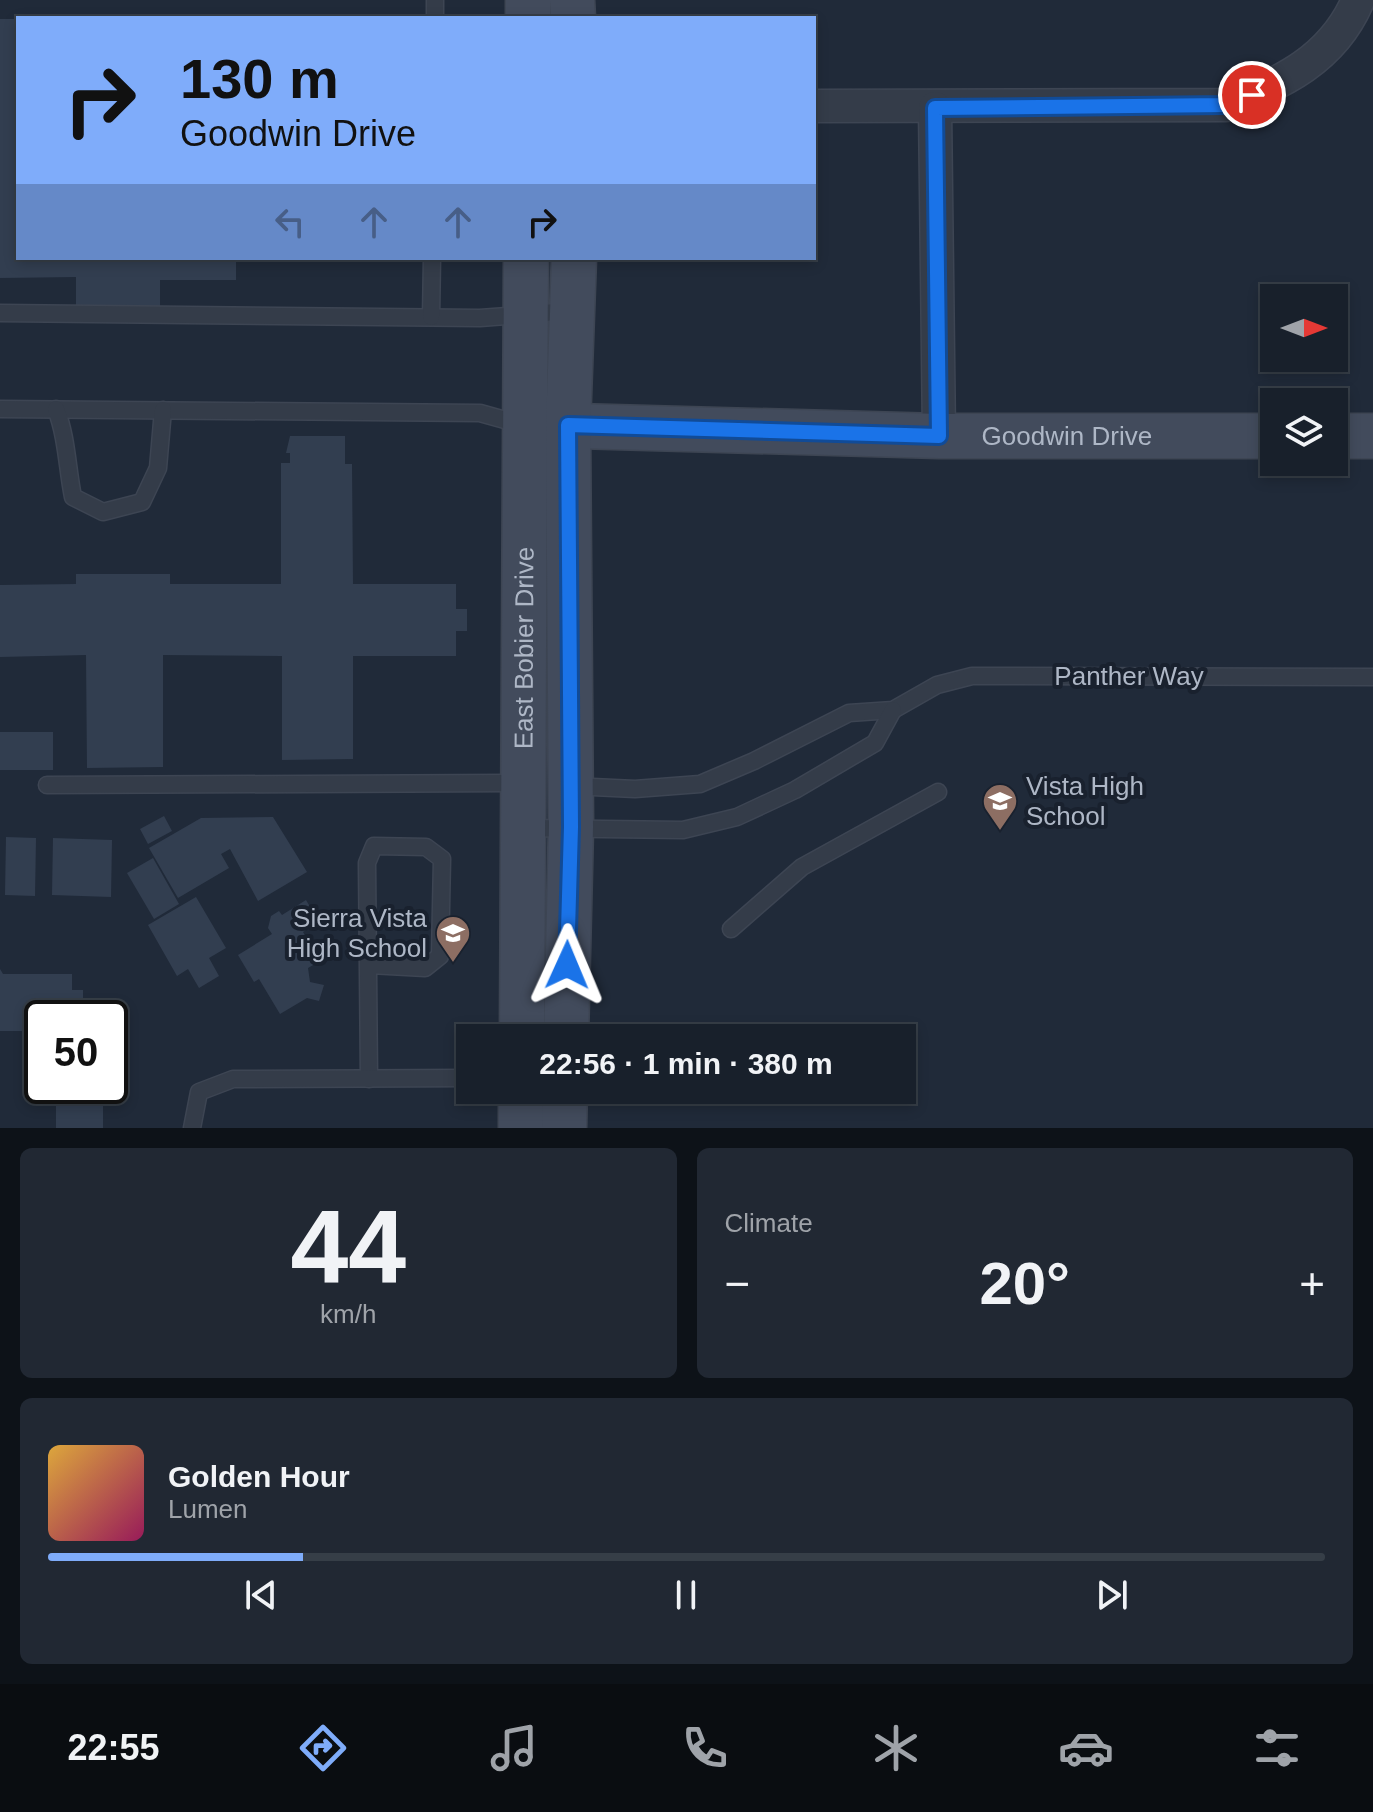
<!DOCTYPE html>
<meta charset="utf-8">
<style>
:root{--surface:#18202b;--page:#212833;--text:#f1f3f6;--muted:#9fa3a9;--line:#363e47;--accent:#7facfa}
body{margin:0;font-family:Arial,sans-serif;background:var(--page);color:var(--text);height:100vh;display:flex;flex-direction:column;font-size:30px;white-space:nowrap}
*{box-sizing:border-box;margin:0}
p{font-size:26px;color:var(--muted)}
.icon{flex:none;width:44px;height:44px;fill:none;stroke:currentColor;stroke-width:2;stroke-linecap:round;stroke-linejoin:round}
.map{position:relative;height:1128px;overflow:hidden}
.panel{display:flex;flex-direction:column;gap:20px;padding:20px;background:#0d1218;flex:1}
.panel>*{flex:none}
.top-card{position:absolute;left:16px;top:16px;width:800px;height:244px;border-radius:0px;box-shadow:0 4px 12px #0003,0 0 0 2px var(--line);background:#7facfa;color:#111;overflow:hidden}
.needle{width:52px;rotate:90deg}
.buttons{position:absolute;left:1260px;top:284px;display:grid;gap:16px}
.buttons a{display:grid;place-items:center;width:88px;height:88px;border-radius:0px;background:var(--surface);box-shadow:0 4px 12px #0003,0 0 0 2px var(--line);font-size:40px}
.speed{position:absolute;left:24px;top:1000px;display:flex;gap:16px;font-size:40px;font-weight:700;text-align:center}
.speed>*{display:grid;place-content:center;width:104px;height:104px;border-radius:50%;background:var(--surface);box-shadow:0 4px 12px #0003,0 0 0 2px var(--line);line-height:1}
.speed .limit{border:4px solid #111;border-radius:12px;background:#fff;color:#111}
.pin{position:absolute;display:grid;place-items:center;width:68px;height:68px;color:#fff;margin:-34px;border:4px solid #fff;border-radius:50%;box-shadow:0 2px 8px #0007}
.me{position:absolute;width:88px;margin:-44px;rotate:1deg;stroke-linejoin:round;filter:drop-shadow(0 0 6px #0008)}
.turn{display:flex;align-items:center;gap:28px;height:168px;padding:0 32px;font-size:36px}
.turn .icon{width:104px;height:104px;stroke-width:2.5}
.turn b{display:block;font-size:56px;line-height:68px}
.lanes{display:flex;align-items:center;height:76px;padding:0 32px;background:#0003;justify-content:center;gap:40px;direction:ltr}
.lanes .off{opacity:.35}
.big{font-size:60px;font-weight:600;line-height:1.1}
.panel .card{flex:1;display:flex;flex-direction:column;justify-content:center;gap:12px;min-width:0;padding:0 28px;border-radius:12px;background:var(--page)}
.panel .dial{align-items:center;gap:0}
.dial b{font-size:104px;line-height:1}
.song{display:flex;align-items:center;gap:24px}
.cover{width:96px;height:96px;border-radius:12px;background:linear-gradient(135deg,hsl(40 70% 55%),hsl(330 70% 35%))}
.played{height:8px;border-radius:4px;background:linear-gradient(90deg,var(--accent) 20%,var(--line) 20%)}
.keys{display:flex;justify-content:space-around;direction:ltr}
.heat{display:flex;justify-content:space-between;align-items:center;font-size:44px;direction:ltr}
.panel .tiles{flex:1;display:grid;gap:20px;grid-template-columns:1fr 1fr}
.card:last-child{grid-column:span 2}
.trip{position:absolute;left:456px;top:1024px;width:460px;height:80px;border-radius:0px;background:var(--surface);box-shadow:0 4px 12px #0003,0 0 0 2px var(--line);font-weight:600;line-height:80px;text-align:center}
.dock{display:flex;height:128px;justify-content:space-around;align-items:center;background:#0a0d11;color:var(--muted)}
.dock .icon{width:56px;height:56px}
.dock .on{color:var(--accent)}
.dock b{font-size:36px;color:var(--text)}
.map>svg:first-child{display:block}
.building{fill:#323e50}
.lines{fill:none;stroke-linecap:round;stroke-linejoin:round}
.lane-casing{stroke:#3d4553;stroke-width:19}
.street-casing{stroke:#3d4553;stroke-width:35}
.secondary-casing{stroke:#3d4553;stroke-width:47}
.lane{stroke:#343c49;stroke-width:16}
.street{stroke:#343c49;stroke-width:32}
.secondary{stroke:#424b5c;stroke-width:44}
.route-casing{stroke:#114b97;stroke-width:20}
.route{stroke:#1a73e8;stroke-width:14}
.labels{text-anchor:middle;dominant-baseline:central;stroke-width:8;stroke-linejoin:round;paint-order:stroke}
.street-label{font-size:26px;fill:#aeb7c6;stroke:#19212e}
.poi-label{font-size:26px;fill:#aeb7c6;stroke:#19212e;text-anchor:start}
</style>
<div class="map">
<svg width="1373" height="1128" viewBox="0 0 1373 1128">
<rect width="100%" height="100%" fill="#202a39"/>
<g class="building">
<path d="M0,19H18V258H236V280H160V311H76V277L0,278Z"/>
<path d="M290,436H345V464H352L353,584H456V609H467V631H456V656H353V759L282,760V656L163,655V767L87,768L86,655L0,657V585L76,584V574H170V584H281V463H290V453H286Z"/>
<rect x="0" y="732" width="53" height="38"/>
<path d="M164,816L172,831L148,844L140,829Z"/>
<path d="M273,817L307,872L258,901L230,849L221,854L229,868L178,898L149,848L201,818Z"/>
<path d="M6,837L36,838L35,896L5,895Z"/>
<path d="M53,838L112,840L111,897L52,895Z"/>
<path d="M153,858L179,904L154,919L127,873Z"/>
<path d="M196,897L226,948L209,958L219,976L199,988L188,969L177,976L148,925Z"/>
<path d="M306,900L319,922L303,932L320,961L308,968L310,982L324,985L319,1001L307,998L280,1014L259,979L254,982L238,955L272,934L268,928L271,916L279,911L282,915Z"/>
<path d="M0,969L3,974H72V990H83V1005H73V1018H42V1031H0Z"/>
<path d="M56,1086H111V1106H103V1128H56Z"/>
</g>
<g class="lines">
<g class="lane-casing">
<g id="lane">
<path d="M435,18V0"/>
<path d="M0,313L480,318L570,311"/>
<path d="M431,317L432,258"/>
<path d="M0,409L480,413L523,425"/>
<path d="M56,409C67,438 67,467 73,497L103,512L142,502L158,468L163,410"/>
<path d="M47,785L524,783"/>
<path d="M571,786L635,789L700,784L754,761L849,713L893,710L937,685L972,676L1373,677"/>
<path d="M524,828L683,830L737,817L795,790L875,743L893,710"/>
<path d="M731,929L802,867L938,792"/>
<path d="M369,1079L367,863L374,846L426,847L442,859L440,956L425,968L370,965"/>
<path d="M192,1128L199,1092L233,1079L470,1078"/>
</g>
</g>
<g class="street-casing">
<g id="street">
<path d="M814,106L1226,105C1282,83 1333,59 1358,0"/>
<path d="M935,108L939,436"/>
</g>
</g>
<g class="secondary-casing">
<g id="secondary">
<path d="M572,0L573,18"/>
<path d="M528,18V0"/>
<path id="s1" d="M541,425L939,436H1274"/>
<path d="M1334,436H1373"/>
<path id="s2" d="M522,1038L526,258"/>
<path d="M566,1038L571,827L568,425L574,258"/>
<path d="M521,1128V1090"/>
<path d="M564,1128L565,1090"/>
</g>
</g>
<use href="#lane" class="lane"/>
<use href="#street" class="street"/>
<use href="#secondary" class="secondary"/>
</g>
<g class="lines">
<g class="route-casing">
<path id="route" d="M567,965L571,827L568,425L939,436L935,108L1226,105L1252,95"/>
</g>
<use href="#route" class="route"/>
</g>
<defs>
<g id="school-pin" transform="scale(1.8)"><path d="M0 17L-7.5 6A9.5 9.5 0 1 1 7.5 6Z" fill="#8d6e63" stroke="#19212e"/><path d="M0-5L7-2L0 1L-7-2ZM-4 1L0 2.5L4 1V4Q0 6-4 4Z" fill="#fff"/></g>
</defs>
<g fill-rule="evenodd">
<use href="#school-pin" x="1000" y="801"/>
<use href="#school-pin" x="453" y="933"/>
</g>
<g class="labels">
<g class="street-label">
<text stroke="none"><textPath href="#s1" startOffset="526">Goodwin Drive</textPath></text>
<text stroke="none"><textPath href="#s2" startOffset="390">East Bobier Drive</textPath></text>
<text x="1129" y="676">Panther Way</text>
</g>
<g class="poi-label">
<text x="1026" y="786">Vista High<tspan x="1026" dy="30">School</tspan></text>
<text x="427" y="918" text-anchor="end">Sierra Vista<tspan x="427" dy="30">High School</tspan></text>
</g>
</g>
</svg>
<div class="buttons">
<a><svg class="needle" viewBox="-14 -14 28 28"><path d="M0-13l5 13h-10z" fill="#e53935"/><path d="M0 13l5-13h-10z" fill="#9fa3a9"/></svg></a>
<a><svg class="icon" aria-label="layers" viewBox="0 0 24 24"><path d="M12 4l9 5-9 5-9-5zM3 14l9 5 9-5"/></svg></a>
</div>
<div class="speed"><div class="limit">50</div></div>
<div class="pin" style="left:1252px;top:95px;background:#d93025"><svg class="icon" aria-label="arrive" viewBox="0 0 24 24"><path d="M6 21V4h12l-3 4 3 4H6"/></svg></div>
<svg class="me" style="left:567px;top:965px" viewBox="-20 -20 40 40"><path d="M0-17L14 15 0 8-14 15z" fill="#1a73e8" stroke="#fff" stroke-width="4"/></svg>
<div class="trip">22:56 · 1 min · 380 m</div>
<div class="top-card">
<div class="turn"><svg class="icon" aria-label="right" viewBox="0 0 24 24"><path d="M7 20v-9h11M14 6l5 5-5 5"/></svg><div><b>130 m</b>Goodwin Drive</div></div>
<div class="lanes"><svg class="icon off" aria-label="left" viewBox="0 0 24 24"><path d="M17 20v-9H6M10 6l-5 5 5 5"/></svg><svg class="icon off" aria-label="ahead" viewBox="0 0 24 24"><path d="M12 20V5M6 11l6-6 6 6"/></svg><svg class="icon off" aria-label="ahead" viewBox="0 0 24 24"><path d="M12 20V5M6 11l6-6 6 6"/></svg><svg class="icon" aria-label="right" viewBox="0 0 24 24"><path d="M7 20v-9h11M14 6l5 5-5 5"/></svg></div>
</div>
</div>
<section class="panel">
<div class="tiles">
<div class="card dial"><b>44</b><p>km/h</p></div>
<div class="card"><p>Climate</p>
<div class="heat"><a>−</a><b class="big">20°</b><a>+</a></div>
</div>
<div class="card">
<div class="song"><i class="cover"></i><div><b>Golden Hour</b><p>Lumen</p></div></div>
<div class="played"></div>
<div class="keys"><svg class="icon" aria-label="previous" viewBox="0 0 24 24"><path d="M18 5L8 12l10 7zM5 5v14"/></svg><svg class="icon" aria-label="pause" viewBox="0 0 24 24"><path d="M8 5v14M16 5v14"/></svg><svg class="icon" aria-label="next" viewBox="0 0 24 24"><path d="M6 5l10 7-10 7zM19 5v14"/></svg></div>
</div>
</div>
</section>
<nav class="dock">
<b>22:55</b>
<svg class="icon on" aria-label="directions" viewBox="0 0 24 24"><path d="M12 3l9 9-9 9-9-9zM9 14v-3h6M13 9l2 2-2 2"/></svg>
<svg class="icon" aria-label="music" viewBox="0 0 24 24"><path d="M9 18V5l10-2v13"/><circle cx="6" cy="18" r="3"/><circle cx="16" cy="16" r="3"/></svg>
<svg class="icon" aria-label="phone" viewBox="0 0 24 24"><path d="M5 4h4l2 5-3 2q2 4 5 5l2-3 5 2v4C11 20 4 13 5 4z"/></svg>
<svg class="icon" aria-label="climate" viewBox="0 0 24 24"><path d="M12 3v18M4 7l16 10M4 17L20 7"/></svg>
<svg class="icon" aria-label="car" viewBox="0 0 24 24"><path d="M5 17H2v-5l4-1 3-4h7l3 4 3 1v5h-3M9 17h6M6 11h13"/><circle cx="7" cy="17" r="2"/><circle cx="17" cy="17" r="2"/></svg>
<svg class="icon" aria-label="filters" viewBox="0 0 24 24"><path d="M4 7h16M4 17h16"/><circle cx="9" cy="7" r="2"/><circle cx="15" cy="17" r="2"/></svg>
</nav>
